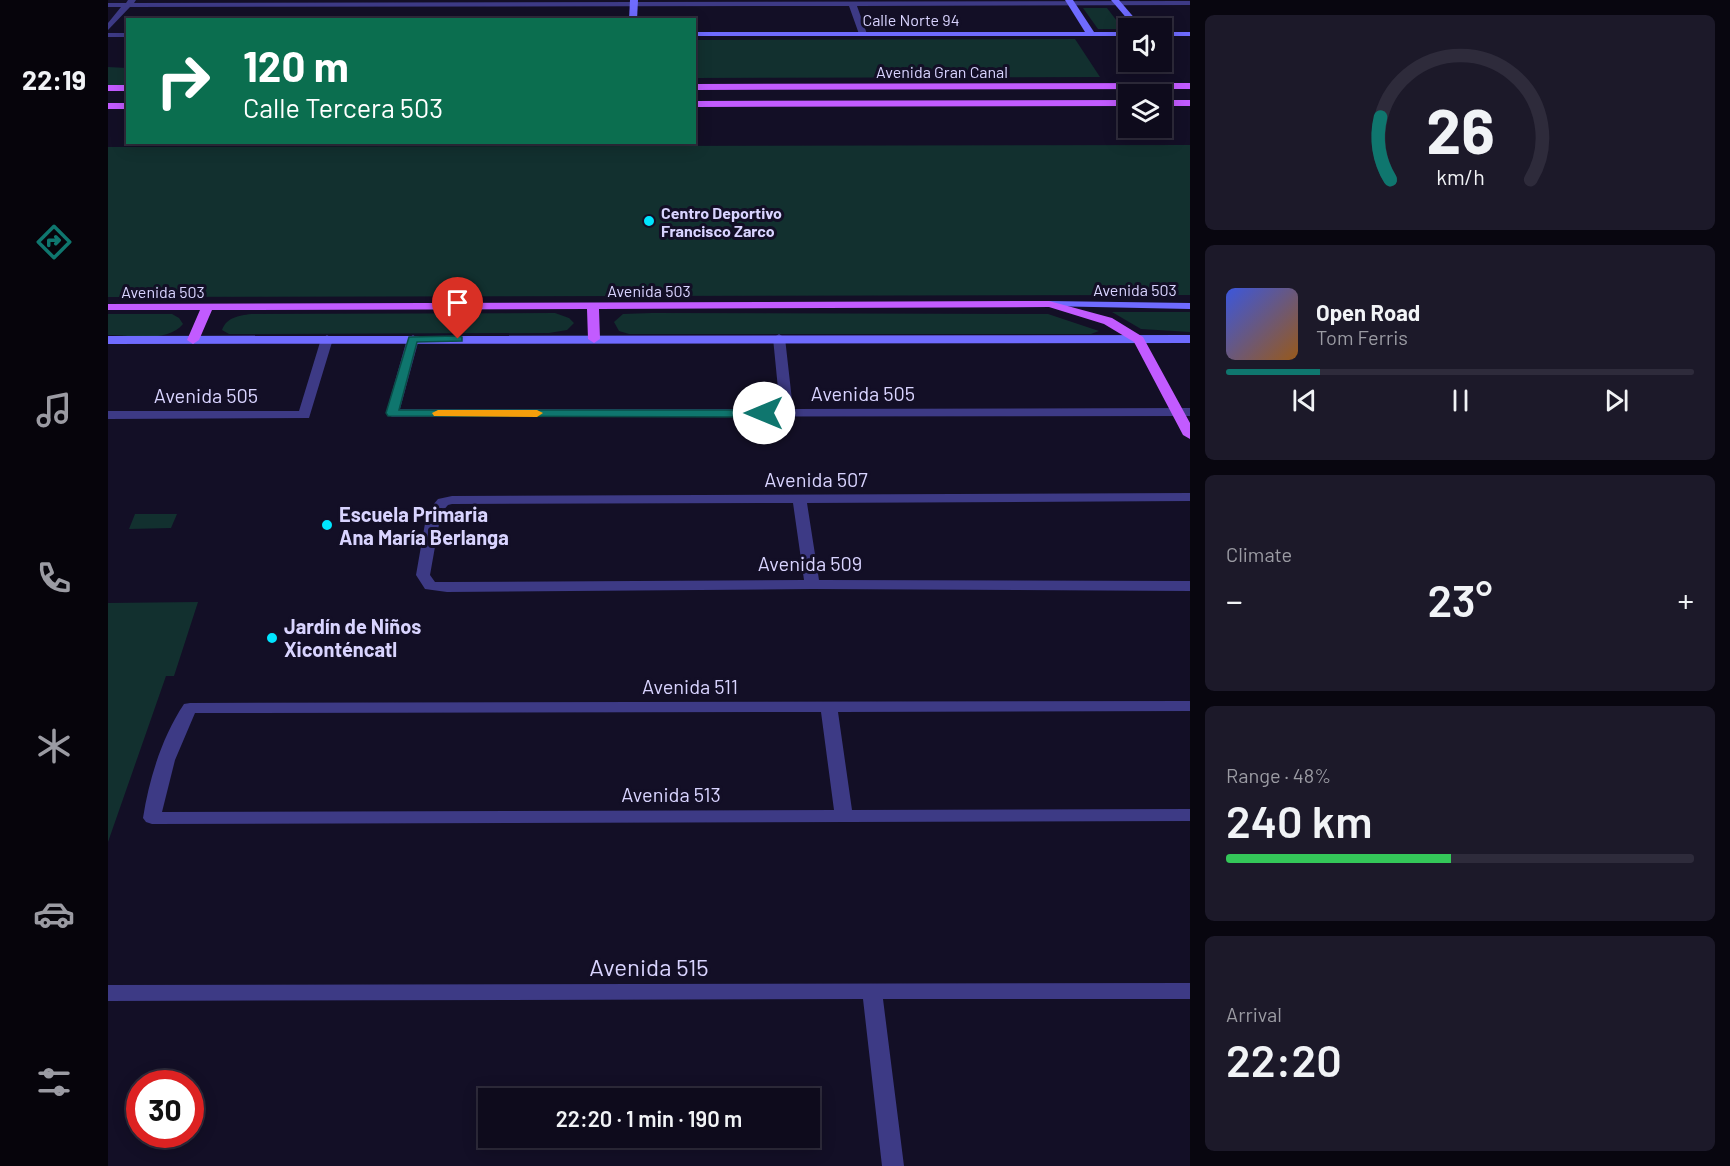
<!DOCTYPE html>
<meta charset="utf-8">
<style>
:root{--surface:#0e0b1c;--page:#1c1929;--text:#f1f3f6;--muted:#9b9ba3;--line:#2e2b3b;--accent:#0f766e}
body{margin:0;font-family:Barlow,sans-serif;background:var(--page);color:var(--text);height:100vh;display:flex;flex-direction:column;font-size:22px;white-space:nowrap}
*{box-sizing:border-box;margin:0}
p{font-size:20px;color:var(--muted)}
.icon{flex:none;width:33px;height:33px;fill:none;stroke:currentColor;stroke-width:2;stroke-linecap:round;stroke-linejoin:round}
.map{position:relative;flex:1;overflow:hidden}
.side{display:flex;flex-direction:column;gap:15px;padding:15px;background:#08060f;width:540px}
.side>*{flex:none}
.banner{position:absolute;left:18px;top:18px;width:570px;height:126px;border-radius:0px;box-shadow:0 3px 15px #0003,0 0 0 2px var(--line);background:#0b6e4f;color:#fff;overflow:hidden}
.fabs{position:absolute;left:1010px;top:18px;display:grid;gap:12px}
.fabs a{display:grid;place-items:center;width:54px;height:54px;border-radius:0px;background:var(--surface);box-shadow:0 3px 15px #0003,0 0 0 2px var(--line);font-size:30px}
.speed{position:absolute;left:18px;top:1070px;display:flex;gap:12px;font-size:30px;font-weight:700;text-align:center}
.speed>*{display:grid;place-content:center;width:78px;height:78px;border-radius:50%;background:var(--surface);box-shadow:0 3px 15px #0003,0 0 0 2px var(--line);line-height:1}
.speed .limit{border:9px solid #d22;background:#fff;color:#111}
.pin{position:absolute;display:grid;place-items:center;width:51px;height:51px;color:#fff;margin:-62px -26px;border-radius:50% 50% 50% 0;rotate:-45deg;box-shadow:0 0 6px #0007}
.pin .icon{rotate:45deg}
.me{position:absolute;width:66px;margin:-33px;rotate:270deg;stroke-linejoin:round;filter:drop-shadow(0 0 4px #0008)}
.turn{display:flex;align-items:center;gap:21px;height:126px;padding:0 18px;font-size:27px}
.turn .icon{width:78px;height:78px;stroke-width:2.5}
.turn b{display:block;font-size:42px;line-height:51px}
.big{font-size:45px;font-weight:600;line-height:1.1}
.side .widget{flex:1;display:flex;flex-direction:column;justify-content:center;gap:9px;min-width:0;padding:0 21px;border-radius:9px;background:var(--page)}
.side .dial{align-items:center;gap:0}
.dial svg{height:156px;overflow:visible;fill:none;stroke:var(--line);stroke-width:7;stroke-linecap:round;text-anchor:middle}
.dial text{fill:var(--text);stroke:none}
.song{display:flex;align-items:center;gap:18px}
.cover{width:72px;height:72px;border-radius:9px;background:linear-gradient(135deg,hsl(230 70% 55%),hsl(30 70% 35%))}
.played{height:6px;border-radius:3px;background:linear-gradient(90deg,var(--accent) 20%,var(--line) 20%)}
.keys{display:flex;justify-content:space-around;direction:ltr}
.heat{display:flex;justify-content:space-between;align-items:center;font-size:33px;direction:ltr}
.charge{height:9px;border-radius:4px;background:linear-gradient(90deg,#34c759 48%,var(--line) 0)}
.trip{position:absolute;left:370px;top:1088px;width:342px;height:60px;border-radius:0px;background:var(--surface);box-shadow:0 3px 15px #0003,0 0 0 2px var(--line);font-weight:600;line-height:60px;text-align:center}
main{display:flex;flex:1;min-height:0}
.tab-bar{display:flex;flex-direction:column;width:108px;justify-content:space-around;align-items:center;background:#06040b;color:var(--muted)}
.tab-bar .icon{width:42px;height:42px}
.tab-bar .current{color:var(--accent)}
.tab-bar b{font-size:27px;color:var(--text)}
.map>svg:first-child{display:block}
.green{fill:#12302f}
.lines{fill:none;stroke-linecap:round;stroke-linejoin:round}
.street{fill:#3d3a85;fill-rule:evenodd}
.secondary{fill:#6f6bff;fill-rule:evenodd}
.primary{fill:#c25bff;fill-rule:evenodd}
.route{fill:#0f766e;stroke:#0a4d48;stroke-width:1.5}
.slow{fill:#f59e0b}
.poi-dot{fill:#00e5ff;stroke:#130f26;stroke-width:2}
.labels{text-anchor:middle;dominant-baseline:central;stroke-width:6;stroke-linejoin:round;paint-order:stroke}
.far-street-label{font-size:16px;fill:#d9d4ff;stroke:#130f26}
.far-poi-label{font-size:16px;font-weight:bold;fill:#d9d4ff;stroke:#130f26;text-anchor:start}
.street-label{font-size:20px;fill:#d9d4ff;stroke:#130f26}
.poi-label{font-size:20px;font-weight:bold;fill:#d9d4ff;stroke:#130f26;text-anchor:start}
.near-street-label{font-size:24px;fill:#d9d4ff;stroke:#130f26}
</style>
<main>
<nav class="tab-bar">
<b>22:19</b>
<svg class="icon current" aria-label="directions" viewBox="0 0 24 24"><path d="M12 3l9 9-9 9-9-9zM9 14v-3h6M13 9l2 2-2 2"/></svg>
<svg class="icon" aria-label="music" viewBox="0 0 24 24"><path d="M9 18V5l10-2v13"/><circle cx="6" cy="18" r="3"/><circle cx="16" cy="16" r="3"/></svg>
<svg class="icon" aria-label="phone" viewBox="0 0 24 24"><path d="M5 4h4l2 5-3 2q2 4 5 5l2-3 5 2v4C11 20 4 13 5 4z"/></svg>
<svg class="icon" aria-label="climate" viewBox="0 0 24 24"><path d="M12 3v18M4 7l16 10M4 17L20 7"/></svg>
<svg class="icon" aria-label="car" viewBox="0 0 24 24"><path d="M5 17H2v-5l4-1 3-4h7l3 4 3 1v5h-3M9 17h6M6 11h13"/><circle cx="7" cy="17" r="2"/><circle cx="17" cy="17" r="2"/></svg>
<svg class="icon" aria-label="filters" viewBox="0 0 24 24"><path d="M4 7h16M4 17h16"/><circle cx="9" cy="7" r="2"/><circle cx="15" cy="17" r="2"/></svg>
</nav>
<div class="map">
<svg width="1082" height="1166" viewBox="0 0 1082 1166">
<rect width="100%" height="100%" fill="#130f26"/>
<g class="green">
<path d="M975,8H999L1015,29H990Z"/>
<path d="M967,39L992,77L587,78V40Z"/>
<path d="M0,67L19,68V85H0Z"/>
<path d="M1082,145V295L0,297V147Z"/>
<path d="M1004,312H1082V332L1033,329Z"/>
<path d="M447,313L461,318L466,323L459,330L441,333L121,334L114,330C119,317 130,316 143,314Z"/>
<path d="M544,313L940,314L991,331L983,334H521L511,331L506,322L515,314Z"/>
<path d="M0,314H64L71,318L75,324C60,343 22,335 0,335Z"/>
<path d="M27,514H69L63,528L21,529Z"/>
<path d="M90,602L66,676H58L0,842V603Z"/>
</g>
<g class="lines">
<g class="street">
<path d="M20,0H28L26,3L1082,1V5L749,6L759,34L755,36L751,34L741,6L22,7L0,30V23L13,7H0V3H18Z"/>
<rect x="0" y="33" width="20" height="4"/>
<path d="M671,334L677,338L685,409L1082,408V416L284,417L278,413L299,339L305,335L311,339L292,409H672L665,338Z"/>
<path d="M219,335L225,339L201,418L0,419V411H191L213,339Z"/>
<path d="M1082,493V501L699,503L711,580L1082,581V591L704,589L339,592L317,589L308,575L319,512L330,499L344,496ZM685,503L696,580L339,582H327L322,575L333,513L340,505L344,504Z"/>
<path d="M1082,701V711L730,712L744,810L1082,809V821L44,824L38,822L35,818C41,779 54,737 76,704L82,703ZM713,712L726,810L54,812L67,760L87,713Z"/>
<path d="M1082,983V999H775L796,1166H774L755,999L0,1001V985Z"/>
</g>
<g class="secondary">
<path d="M522,0H530L529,20H521Z"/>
<path d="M957,0H965L986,32H1020V36H586V32H977Z"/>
<path d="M1003,0H1011L1035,28H1027Z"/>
<rect x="1053" y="32" width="29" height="4"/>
<path d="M941,301L1082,303V309L937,306V302Z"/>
<path d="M1082,335V343L0,344V336Z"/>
</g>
<g class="primary">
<path d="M1082,83V89L586,90V84Z"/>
<rect x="0" y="85" width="20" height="6"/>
<path d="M1020,100V106L586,107V101Z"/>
<rect x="1053" y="100" width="29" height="6"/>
<rect x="0" y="103" width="20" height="6"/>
<path d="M941,301L1004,318L1035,337L1082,423V439L1075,435L1026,342L996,324L941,307L491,309L492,339L486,343L480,339L479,309L104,310L91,340L85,344L79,340L92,310H0V304Z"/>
</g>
</g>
<path class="route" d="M350,336L354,337V341L309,342L291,410H656L661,413L656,417L280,416L278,413L301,337Z"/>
<path class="slow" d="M330,410H429L435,413L429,417L326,416L324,413Z"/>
<g class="poi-dot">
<circle cx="541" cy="221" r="6"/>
<circle cx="219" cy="525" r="6"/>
<circle cx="164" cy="638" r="6"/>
</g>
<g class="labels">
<g class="far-street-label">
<text x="803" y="19">Calle Norte 94</text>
<text x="834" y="71">Avenida Gran Canal</text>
<text x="1027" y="289">Avenida 503</text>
<text x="541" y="290">Avenida 503</text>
<text x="55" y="291">Avenida 503</text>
</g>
<g class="far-poi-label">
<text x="553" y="212">Centro Deportivo<tspan x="553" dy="18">Francisco Zarco</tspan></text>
</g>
<g class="street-label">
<text x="755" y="393">Avenida 505</text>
<text x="98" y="395">Avenida 505</text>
<text x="708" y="479">Avenida 507</text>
<text x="702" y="563">Avenida 509</text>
<text x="582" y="686">Avenida 511</text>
<text x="563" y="794">Avenida 513</text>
</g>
<g class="poi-label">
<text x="231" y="514">Escuela Primaria<tspan x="231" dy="23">Ana María Berlanga</tspan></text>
<text x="176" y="626">Jardín de Niños<tspan x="176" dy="23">Xiconténcatl</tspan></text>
</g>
<g class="near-street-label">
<text x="541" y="966">Avenida 515</text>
</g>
</g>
</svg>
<div class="fabs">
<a><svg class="icon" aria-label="sound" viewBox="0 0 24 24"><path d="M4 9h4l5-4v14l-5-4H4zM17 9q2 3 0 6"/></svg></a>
<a><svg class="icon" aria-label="layers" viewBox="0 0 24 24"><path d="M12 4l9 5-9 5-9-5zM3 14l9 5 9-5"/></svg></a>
</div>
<div class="speed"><div class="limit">30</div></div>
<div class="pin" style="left:350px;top:339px;background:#d93025"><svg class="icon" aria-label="arrive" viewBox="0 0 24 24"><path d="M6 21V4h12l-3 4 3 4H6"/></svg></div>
<svg class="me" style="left:656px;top:413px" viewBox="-20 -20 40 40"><circle r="19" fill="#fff"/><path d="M0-13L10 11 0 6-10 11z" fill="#0f766e"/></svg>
<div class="trip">22:20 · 1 min · 190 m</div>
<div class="banner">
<div class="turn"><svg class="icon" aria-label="right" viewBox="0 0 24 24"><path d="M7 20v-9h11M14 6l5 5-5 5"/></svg><div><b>120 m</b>Calle Tercera 503</div></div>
</div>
</div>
<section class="side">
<div class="widget dial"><svg viewBox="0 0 100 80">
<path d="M14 69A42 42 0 1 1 86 69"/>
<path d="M14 69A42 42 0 0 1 9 37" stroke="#0f766e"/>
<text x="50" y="56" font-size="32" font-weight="700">26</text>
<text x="50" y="72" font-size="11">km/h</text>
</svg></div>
<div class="widget">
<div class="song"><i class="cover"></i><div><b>Open Road</b><p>Tom Ferris</p></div></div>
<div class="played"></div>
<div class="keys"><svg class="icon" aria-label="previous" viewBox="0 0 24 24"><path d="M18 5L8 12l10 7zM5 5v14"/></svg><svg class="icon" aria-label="pause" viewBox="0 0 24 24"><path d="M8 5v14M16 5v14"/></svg><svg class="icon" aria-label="next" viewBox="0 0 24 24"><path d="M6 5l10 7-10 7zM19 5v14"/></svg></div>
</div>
<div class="widget"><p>Climate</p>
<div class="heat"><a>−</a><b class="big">23°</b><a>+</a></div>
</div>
<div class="widget"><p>Range · 48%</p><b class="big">240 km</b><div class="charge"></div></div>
<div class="widget"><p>Arrival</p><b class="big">22:20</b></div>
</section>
</main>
